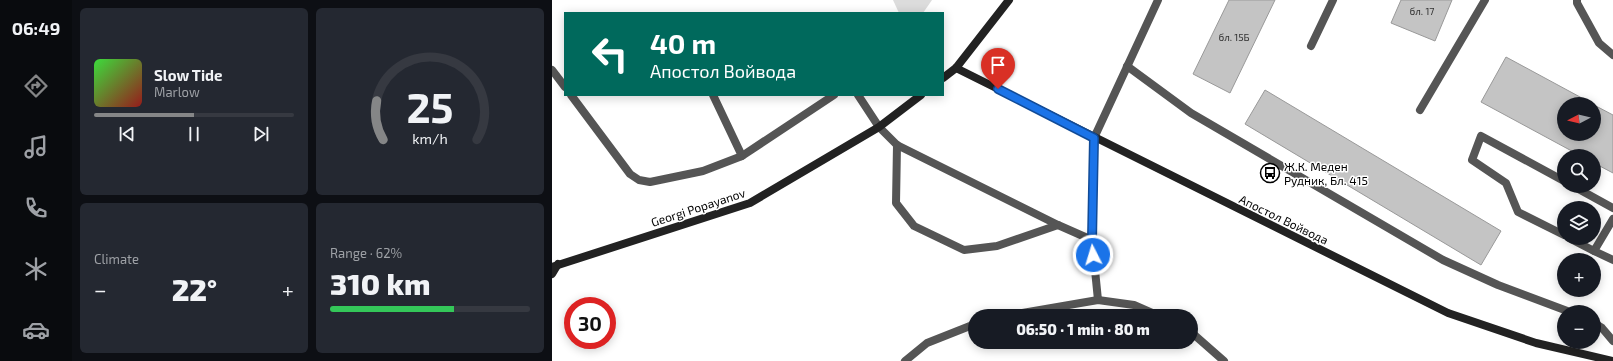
<!DOCTYPE html>
<meta charset="utf-8">
<style>
:root{--surface:#171b24;--page:#242831;--text:#f1f3f6;--muted:#9ea1a6;--line:#363941;--accent:#858687}
body{margin:0;font-family:"Exo 2",sans-serif;background:var(--page);color:var(--text);height:100vh;display:flex;flex-direction:column;font-size:15px;white-space:nowrap}
*{box-sizing:border-box;margin:0}
p{font-size:13px;color:var(--muted)}
.icon{flex:none;width:22px;height:22px;fill:none;stroke:currentColor;stroke-width:2;stroke-linecap:round;stroke-linejoin:round}
.map{position:relative;flex:1;overflow:hidden}
.details{display:flex;flex-direction:column;gap:8px;padding:8px;background:#0d0f14;width:480px}
.details>*{flex:none}
.guide{position:absolute;left:12px;top:12px;width:380px;height:84px;border-radius:0px;box-shadow:0 2px 10px #0003;background:#00695c;color:#fff;overflow:hidden}
.needle{width:26px;rotate:263deg}
.tools{position:absolute;left:1005px;top:97px;display:grid;gap:8px}
.tools a{display:grid;place-items:center;width:44px;height:44px;border-radius:50%;background:var(--surface);box-shadow:0 2px 10px #0003;font-size:20px}
.speed{position:absolute;left:12px;top:297px;display:flex;gap:8px;font-size:20px;font-weight:700;text-align:center}
.speed>*{display:grid;place-content:center;width:52px;height:52px;border-radius:50%;background:var(--surface);box-shadow:0 2px 10px #0003;line-height:1}
.speed .limit{border:6px solid #d22;background:#fff;color:#111}
.pin{position:absolute;display:grid;place-items:center;width:34px;height:34px;color:#fff;margin:-41px -17px;border-radius:50% 50% 50% 0;rotate:-45deg;box-shadow:0 0 4px #0007}
.pin .icon{rotate:45deg}
.me{position:absolute;width:44px;margin:-22px;rotate:355deg;stroke-linejoin:round;filter:drop-shadow(0 0 3px #0008)}
.turn{display:flex;align-items:center;gap:14px;height:84px;padding:0 20px;font-size:18px}
.turn .icon{width:52px;height:52px;stroke-width:2.5}
.turn b{display:block;font-size:28px;line-height:34px}
.big{font-size:30px;font-weight:800;line-height:1.1}
.details .card{flex:1;display:flex;flex-direction:column;justify-content:center;gap:6px;min-width:0;padding:0 14px;border-radius:6px;background:var(--page)}
.details .dial{align-items:center;gap:0}
.dial svg{height:104px;overflow:visible;fill:none;stroke:var(--line);stroke-width:7;stroke-linecap:round;text-anchor:middle}
.dial text{fill:var(--text);stroke:none}
.song{display:flex;align-items:center;gap:12px}
.cover{width:48px;height:48px;border-radius:6px;background:linear-gradient(135deg,hsl(120 70% 55%),hsl(0 70% 35%))}
.played{height:4px;border-radius:2px;background:linear-gradient(90deg,var(--accent) 50%,var(--line) 50%)}
.keys{display:flex;justify-content:space-around;direction:ltr}
.heat{display:flex;justify-content:space-between;align-items:center;font-size:22px;direction:ltr}
.charge{height:6px;border-radius:3px;background:linear-gradient(90deg,#34c759 62%,var(--line) 0)}
.details .tiles{flex:1;display:grid;gap:8px;grid-template-columns:repeat(2,1fr)}
.trip{position:absolute;left:416px;top:309px;width:230px;height:40px;border-radius:20px;background:var(--surface);box-shadow:0 2px 10px #0003;font-weight:800;line-height:40px;text-align:center}
main{display:flex;flex:1;min-height:0}
.dock{display:flex;flex-direction:column;width:72px;justify-content:space-around;align-items:center;background:#090b0e;color:var(--muted)}
.dock .icon{width:28px;height:28px}
.dock .active{color:var(--accent)}
.dock b{font-size:18px;color:var(--text)}
.map>svg:first-child{display:block}
.green{fill:#dcdcdc}
.building{fill:#c4c4c4;stroke:#999}
.lines{fill:none;stroke-linecap:round;stroke-linejoin:round}
.lane{stroke:#555;stroke-width:8}
.street{stroke:#555;stroke-width:8}
.secondary{stroke:#222;stroke-width:8}
.route-casing{stroke:#114b97;stroke-width:10}
.route{stroke:#1a73e8;stroke-width:7}
.labels{text-anchor:middle;dominant-baseline:central;stroke-width:3;stroke-linejoin:round;paint-order:stroke}
.number-label{font-size:10px;fill:#313131}
.poi-label{font-size:12px;fill:#000;stroke:#fff;text-anchor:start}
.street-label{font-size:12px;fill:#000;stroke:#fff}
</style>
<main>
<nav class="dock">
<b>06:49</b>
<svg class="icon active" aria-label="directions" viewBox="0 0 24 24"><path d="M12 3l9 9-9 9-9-9zM9 14v-3h6M13 9l2 2-2 2"/></svg>
<svg class="icon" aria-label="music" viewBox="0 0 24 24"><path d="M9 18V5l10-2v13"/><circle cx="6" cy="18" r="3"/><circle cx="16" cy="16" r="3"/></svg>
<svg class="icon" aria-label="phone" viewBox="0 0 24 24"><path d="M5 4h4l2 5-3 2q2 4 5 5l2-3 5 2v4C11 20 4 13 5 4z"/></svg>
<svg class="icon" aria-label="climate" viewBox="0 0 24 24"><path d="M12 3v18M4 7l16 10M4 17L20 7"/></svg>
<svg class="icon" aria-label="car" viewBox="0 0 24 24"><path d="M5 17H2v-5l4-1 3-4h7l3 4 3 1v5h-3M9 17h6M6 11h13"/><circle cx="7" cy="17" r="2"/><circle cx="17" cy="17" r="2"/></svg>
</nav>
<section class="details">
<div class="tiles">
<div class="card">
<div class="song"><i class="cover"></i><div><b>Slow Tide</b><p>Marlow</p></div></div>
<div class="played"></div>
<div class="keys"><svg class="icon" aria-label="previous" viewBox="0 0 24 24"><path d="M18 5L8 12l10 7zM5 5v14"/></svg><svg class="icon" aria-label="pause" viewBox="0 0 24 24"><path d="M8 5v14M16 5v14"/></svg><svg class="icon" aria-label="next" viewBox="0 0 24 24"><path d="M6 5l10 7-10 7zM19 5v14"/></svg></div>
</div>
<div class="card dial"><svg viewBox="0 0 100 80">
<path d="M14 69A42 42 0 1 1 86 69"/>
<path d="M14 69A42 42 0 0 1 9 39" stroke="#858687"/>
<text x="50" y="56" font-size="32" font-weight="700">25</text>
<text x="50" y="72" font-size="11">km/h</text>
</svg></div>
<div class="card"><p>Climate</p>
<div class="heat"><a>−</a><b class="big">22°</b><a>+</a></div>
</div>
<div class="card"><p>Range · 62%</p><b class="big">310 km</b><div class="charge"></div></div>
</div>
</section>
<div class="map">
<svg width="1061" height="361" viewBox="0 0 1061 361">
<rect width="100%" height="100%" fill="#fff"/>
<path class="green" d="M341,0H380L371,13H347Z"/>
<g class="building">
<path d="M677,0H723L678,93L641,74Z"/>
<path d="M849,0H900L883,41L839,23Z"/>
<path d="M954,57L1041,104H1012V134H1042V105L1061,115V173L1042,163V156H1029L929,102Z"/>
<path d="M713,90L949,231L929,265L693,124Z"/>
</g>
<g class="lines">
<g class="lane">
<path d="M759,46L781,0"/>
<path d="M575,66L639,113L891,260L946,285L1018,312"/>
<path d="M0,70L13,87"/>
<path d="M19,95L78,174L87,180L98,182L151,171L190,156L282,95"/>
<path d="M161,95L190,156"/>
<path d="M306,95L327,127L345,145L506,225L540,240"/>
<path d="M868,110L933,0"/>
<path d="M345,145L344,203L362,226L412,250L445,246L506,225"/>
<path d="M1012,181L929,136L920,160L954,183L966,212L1012,235"/>
<path d="M1021,186L1061,208"/>
<path d="M1017,238L1042,251L1061,219"/>
<path d="M1042,251L1061,260"/>
<path d="M1042,323L1050,328L1061,341"/>
</g>
<g class="street">
<path d="M1025,0V3L1047,43L1061,55"/>
<path d="M546,300L540,240L542,138L606,0"/>
<path d="M452,316L546,300L582,305L607,316"/>
<path d="M639,332L672,361"/>
<path d="M353,361L375,343L423,324"/>
</g>
<g class="secondary">
<path d="M404,68L896,313L984,343L1061,361"/>
<path d="M391,78L404,68L457,0"/>
<path d="M0,267L198,203L327,127L369,95"/>
<path d="M0,274L6,264"/>
</g>
</g>
<g class="lines">
<g class="route-casing">
<path id="route" d="M446,89L542,138L540,240L541,255"/>
</g>
<use href="#route" class="route"/>
</g>
<defs>
<g id="bus-ring" transform="scale(1)"><circle r="9.5" fill="#fff" stroke="#000" stroke-width="1.5"/><path d="M-5-6H5V4H4V6H2V4H-2V6H-4V4H-5ZM-3.5-4V0h7V-4ZM-3.5 1.2v1.5H-2V1.2ZM2 1.2v1.5H3.5V1.2Z" fill="#000"/></g>
</defs>
<g fill-rule="evenodd">
<use href="#bus-ring" x="718" y="173"/>
</g>
<g class="labels">
<g class="number-label">
<text x="870" y="11">бл. 17</text>
<text x="682" y="37">бл. 15Б</text>
</g>
<g class="poi-label">
<text x="732" y="166">Ж.К. Меден<tspan x="732" dy="14">Рудник, Бл. 415</tspan></text>
</g>
<g class="street-label">
<text transform="translate(146 207) rotate(-18)">Georgi Popayanov</text>
<text transform="translate(732 219) rotate(26)">Апостол Войвода</text>
</g>
</g>
</svg>
<div class="tools">
<a><svg class="needle" viewBox="-14 -14 28 28"><path d="M0-13l5 13h-10z" fill="#e53935"/><path d="M0 13l5-13h-10z" fill="#9ea1a6"/></svg></a>
<a><svg class="icon" aria-label="search" viewBox="0 0 24 24"><circle cx="10" cy="10" r="6"/><path d="M15 15l6 6"/></svg></a>
<a><svg class="icon" aria-label="layers" viewBox="0 0 24 24"><path d="M12 4l9 5-9 5-9-5zM3 14l9 5 9-5"/></svg></a>
<a>+</a>
<a>−</a>
</div>
<div class="speed"><div class="limit">30</div></div>
<div class="pin" style="left:446px;top:89px;background:#d93025"><svg class="icon" aria-label="arrive" viewBox="0 0 24 24"><path d="M6 21V4h12l-3 4 3 4H6"/></svg></div>
<svg class="me" style="left:541px;top:255px" viewBox="-20 -20 40 40"><circle r="17" fill="#1a73e8" stroke="#fff" stroke-width="3"/><path d="M0-11L8 9 0 5-8 9z" fill="#fff"/></svg>
<div class="trip">06:50 · 1 min · 80 m</div>
<div class="guide">
<div class="turn"><svg class="icon" aria-label="left" viewBox="0 0 24 24"><path d="M17 20v-9H6M10 6l-5 5 5 5"/></svg><div><b>40 m</b>Апостол Войвода</div></div>
</div>
</div>
</main>
